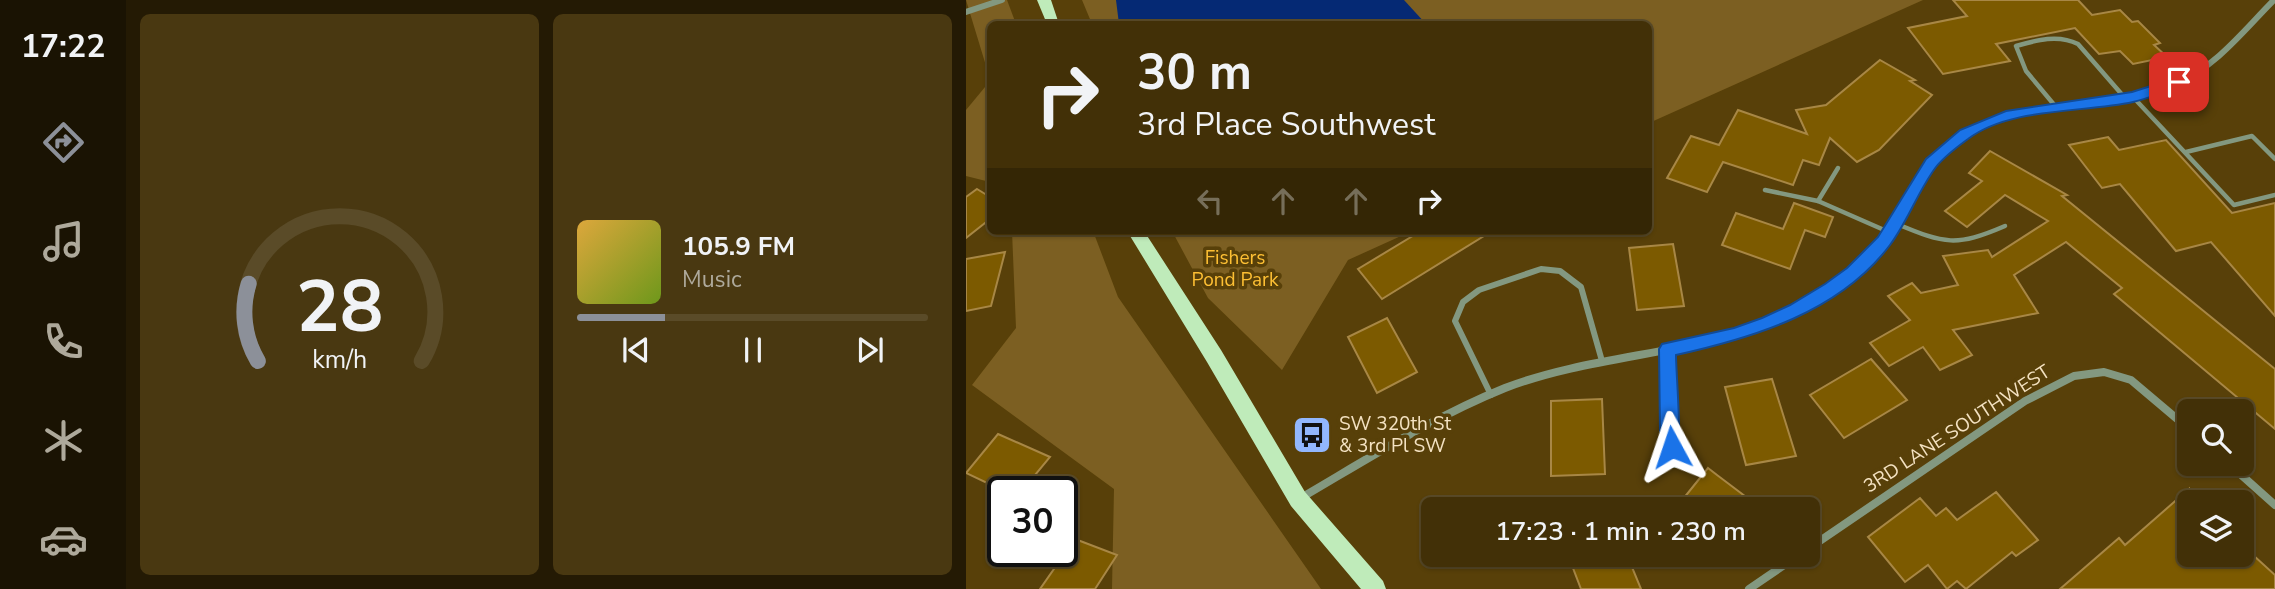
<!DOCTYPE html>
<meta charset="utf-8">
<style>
:root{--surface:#423007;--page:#493811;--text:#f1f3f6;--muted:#aea99b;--line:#5a4b28;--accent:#8c9099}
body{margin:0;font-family:"Nunito Sans",sans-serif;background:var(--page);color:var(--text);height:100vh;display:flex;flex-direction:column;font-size:26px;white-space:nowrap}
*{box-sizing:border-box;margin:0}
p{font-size:23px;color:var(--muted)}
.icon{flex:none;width:38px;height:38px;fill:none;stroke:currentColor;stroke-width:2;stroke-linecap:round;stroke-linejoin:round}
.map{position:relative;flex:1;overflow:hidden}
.side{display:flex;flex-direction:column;gap:14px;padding:14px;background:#241a04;width:840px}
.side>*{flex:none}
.guide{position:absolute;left:21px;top:21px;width:665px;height:214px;border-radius:10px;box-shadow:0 2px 5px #0004,0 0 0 2px var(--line);background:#423007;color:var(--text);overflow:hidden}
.fabs{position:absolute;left:1211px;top:399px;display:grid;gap:14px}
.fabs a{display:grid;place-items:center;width:77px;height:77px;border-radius:10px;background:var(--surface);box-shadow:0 2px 5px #0004,0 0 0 2px var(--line);font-size:35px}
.speed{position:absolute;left:21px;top:476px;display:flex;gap:14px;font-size:35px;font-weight:700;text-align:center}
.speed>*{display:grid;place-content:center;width:91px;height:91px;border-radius:50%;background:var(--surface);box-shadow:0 2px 5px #0004,0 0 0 2px var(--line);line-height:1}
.speed .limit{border:4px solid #111;border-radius:10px;background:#fff;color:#111}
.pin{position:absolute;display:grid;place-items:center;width:60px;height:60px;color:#fff;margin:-30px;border-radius:14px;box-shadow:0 4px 10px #0006}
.me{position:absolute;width:77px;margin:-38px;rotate:355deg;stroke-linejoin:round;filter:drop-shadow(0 0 5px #0008)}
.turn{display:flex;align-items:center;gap:24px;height:147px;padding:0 35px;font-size:32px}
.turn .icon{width:91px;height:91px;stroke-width:2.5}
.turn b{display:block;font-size:49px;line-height:60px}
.lanes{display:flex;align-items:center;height:66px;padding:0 35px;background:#0003;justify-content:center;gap:35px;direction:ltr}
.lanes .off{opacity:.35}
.side .widget{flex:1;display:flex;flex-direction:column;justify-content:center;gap:10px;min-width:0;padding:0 24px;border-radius:10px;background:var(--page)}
.side .dial{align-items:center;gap:0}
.dial svg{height:182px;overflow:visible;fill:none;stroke:var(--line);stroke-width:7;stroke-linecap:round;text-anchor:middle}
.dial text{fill:var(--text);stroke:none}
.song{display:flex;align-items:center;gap:21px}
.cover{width:84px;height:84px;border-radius:10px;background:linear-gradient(135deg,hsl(40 70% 55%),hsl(80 70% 35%))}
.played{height:7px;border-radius:4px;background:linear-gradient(90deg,var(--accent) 25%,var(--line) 25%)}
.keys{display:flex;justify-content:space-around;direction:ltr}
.side .tiles{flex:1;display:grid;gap:14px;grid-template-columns:repeat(2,1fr)}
.trip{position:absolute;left:455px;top:497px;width:399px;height:70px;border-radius:10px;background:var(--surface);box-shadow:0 2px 5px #0004,0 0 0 2px var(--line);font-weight:600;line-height:70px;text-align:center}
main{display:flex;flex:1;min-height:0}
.menu{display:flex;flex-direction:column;width:126px;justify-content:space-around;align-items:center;background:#1a1303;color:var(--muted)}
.menu .icon{width:49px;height:49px}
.menu .current{color:var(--accent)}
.menu b{font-size:32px;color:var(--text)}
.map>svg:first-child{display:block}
.green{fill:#7c5f22}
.water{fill:#052974}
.building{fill:#7c5a00;stroke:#a88745;stroke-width:2}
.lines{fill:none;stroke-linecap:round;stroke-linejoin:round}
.lane-far1{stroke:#839880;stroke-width:4.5}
.lane{stroke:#839880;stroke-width:6}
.street-far1{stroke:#839880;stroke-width:6}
.street{stroke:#839880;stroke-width:8}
.primary{fill:#bfebba;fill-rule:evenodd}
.route{fill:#1a73e8;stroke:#114b97;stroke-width:2}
.labels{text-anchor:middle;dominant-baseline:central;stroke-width:7;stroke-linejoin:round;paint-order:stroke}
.park-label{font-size:19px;fill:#fdbf34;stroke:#584009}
.poi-label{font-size:19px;fill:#f4e2c2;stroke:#584009;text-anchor:start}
.street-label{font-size:19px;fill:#f4e2c2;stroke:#584009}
</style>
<main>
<nav class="menu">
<b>17:22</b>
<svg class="icon current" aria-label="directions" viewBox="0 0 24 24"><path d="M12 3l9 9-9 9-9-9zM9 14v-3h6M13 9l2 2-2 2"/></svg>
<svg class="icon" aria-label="music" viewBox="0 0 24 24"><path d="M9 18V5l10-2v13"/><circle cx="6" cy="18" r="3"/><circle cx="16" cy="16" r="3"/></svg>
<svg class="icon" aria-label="phone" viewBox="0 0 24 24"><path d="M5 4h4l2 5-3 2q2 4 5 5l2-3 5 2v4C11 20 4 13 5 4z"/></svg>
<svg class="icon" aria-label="climate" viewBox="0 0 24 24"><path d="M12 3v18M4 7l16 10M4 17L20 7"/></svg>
<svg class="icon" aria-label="car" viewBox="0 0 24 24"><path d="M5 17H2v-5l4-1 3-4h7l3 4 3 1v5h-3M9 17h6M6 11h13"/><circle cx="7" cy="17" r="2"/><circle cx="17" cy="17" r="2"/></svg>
</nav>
<section class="side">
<div class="tiles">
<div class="widget dial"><svg viewBox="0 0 100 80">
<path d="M14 69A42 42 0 1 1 86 69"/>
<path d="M14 69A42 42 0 0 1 10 35" stroke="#8c9099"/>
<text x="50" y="56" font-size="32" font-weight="700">28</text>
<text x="50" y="72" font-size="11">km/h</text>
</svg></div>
<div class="widget">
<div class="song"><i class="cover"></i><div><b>105.9 FM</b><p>Music</p></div></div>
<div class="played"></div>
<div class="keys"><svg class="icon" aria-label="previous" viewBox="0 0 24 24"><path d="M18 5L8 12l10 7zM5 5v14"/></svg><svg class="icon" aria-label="pause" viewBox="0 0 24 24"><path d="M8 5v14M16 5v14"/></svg><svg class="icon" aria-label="next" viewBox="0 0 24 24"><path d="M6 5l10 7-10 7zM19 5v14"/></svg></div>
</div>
</div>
</section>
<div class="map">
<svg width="1309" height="589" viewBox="0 0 1309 589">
<rect width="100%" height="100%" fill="#584009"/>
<g class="green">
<path d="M0,0H41L50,24H24V79Z"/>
<path d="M116,0H957L683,123L682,24H126Z"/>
<path d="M24,81V182L0,176V110Z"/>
<path d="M46,231H127L152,297L355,589H146L148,489L6,385L50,328Z"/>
<path d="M206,231H446L382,260L316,370L242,298Z"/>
</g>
<path class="water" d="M150,0H438L460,24H153Z"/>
<g class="building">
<path d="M987,0H1112L1126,15L1154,10L1166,22L1172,21L1194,43L1188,45L1201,57L1167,64L1154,51L1133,54L1109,28L1030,44L1044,61L977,74L942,28L1001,16Z"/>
<path d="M914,60L949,80L944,81L966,95L913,150L891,162L864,138L853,165L837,160L827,185L757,162L741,192L701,178L725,136L753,145L772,110L841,134L830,110L860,105Z"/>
<path d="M1142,137L1153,150L1200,140L1266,213L1309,203V316L1245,242L1210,251L1154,184L1136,188L1103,145Z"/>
<path d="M1024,151L1101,195L1096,196L1309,369V429L1148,294L1156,288L1100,242L1048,275L1072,313L987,330L1006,355L974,370L957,347L923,366L904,343L944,320L922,296L946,283L955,293L992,285L977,256L1022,250L1026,257L1082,221L1039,195L1001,227L979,211L1016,181L1003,173Z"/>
<path d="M11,189L24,197V219L0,238V197Z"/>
<path d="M828,203L867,217L859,237L839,230L824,269L756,245L770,213L817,229Z"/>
<path d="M455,231H526L416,299L392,269Z"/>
<path d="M707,244L718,306L671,310L663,248Z"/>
<path d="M39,252L25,306L0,311V259Z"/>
<path d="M421,318L451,372L411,393L382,337Z"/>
<path d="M905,359L941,400L878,438L844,395Z"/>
<path d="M806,379L830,456L780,465L759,387Z"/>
<path d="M636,399L639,474L585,476V401Z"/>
<path d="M32,434L84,457L55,492H40L0,473Z"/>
<path d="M742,468L751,475L796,509H709Z"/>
<path d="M1223,489V555H1287L1309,575V589H1094L1153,538L1159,545Z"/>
<path d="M1030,492L1072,540L1050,556L1046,552L1000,589L991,581L981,589L962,565L939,582L902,537L954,498L970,516L980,508L991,520Z"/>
<path d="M109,539L151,555L129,589H74Z"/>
<path d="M602,555H661L675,589H615Z"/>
</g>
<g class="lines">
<g class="lane-far1">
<path d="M1167,97L1268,205L1309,195"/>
<path d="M1090,107L1060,71L1050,46C1071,40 1092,34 1112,44L1159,98"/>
<path d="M1220,152L1286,136L1309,159"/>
<path d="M799,190L852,201L925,233"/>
<path d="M852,201L872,168"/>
<path d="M931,224C979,244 990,247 1039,226"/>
</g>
<path class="lane" d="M525,395L489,321L497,302L513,290L575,269L594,271L615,287L636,361"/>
<g class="street-far1">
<path d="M0,12L36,0"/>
<path d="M902,258C912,247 922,237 930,225C955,191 959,157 999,133C1059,97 1145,110 1211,83C1250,67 1279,29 1308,0"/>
</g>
<g class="street">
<path d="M701,350L703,430L709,464"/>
<path d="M1263,464L1309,505"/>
<path d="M333,499C400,460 467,417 539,388C612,360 692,356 767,335C818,321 865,291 904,256"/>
<path d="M842,549L1059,401L1108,376L1138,372L1165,380L1223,429"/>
<path d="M783,589L833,555"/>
</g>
<g class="primary">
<path d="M71,0H85L93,24H81Z"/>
<path d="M161,231H178L255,350L339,492L417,581L420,589H395L325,506L241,362Z"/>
</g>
</g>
<path class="route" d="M1213,77L1218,79V85C1201,91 1184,98 1167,102C1117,113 1044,107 1002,139C991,147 978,157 970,167C952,191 942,221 924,245C874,312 787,338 710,355C710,371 716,445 712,453L706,456L700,453L694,430L693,349L696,344L768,328L796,318L824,305L859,284L881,268L912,237L960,159L994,130L1040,111L1166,92Z"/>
<defs>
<g id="bus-square" transform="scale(2.0125)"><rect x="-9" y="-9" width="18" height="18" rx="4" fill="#92b7fd" stroke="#584009"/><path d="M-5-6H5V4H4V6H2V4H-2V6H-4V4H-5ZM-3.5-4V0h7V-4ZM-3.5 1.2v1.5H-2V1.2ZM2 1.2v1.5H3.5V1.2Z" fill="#111"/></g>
</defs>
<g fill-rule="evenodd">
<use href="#bus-square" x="346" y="435"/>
</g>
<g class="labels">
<g class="park-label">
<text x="269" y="258">Fishers<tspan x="269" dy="22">Pond Park</tspan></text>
</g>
<g class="poi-label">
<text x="373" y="424">SW 320th St<tspan x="373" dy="22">&amp; 3rd Pl SW</tspan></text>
</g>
<g class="street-label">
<text transform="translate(991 429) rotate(-33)">3RD LANE SOUTHWEST</text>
</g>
</g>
</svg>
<div class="fabs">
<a><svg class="icon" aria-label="search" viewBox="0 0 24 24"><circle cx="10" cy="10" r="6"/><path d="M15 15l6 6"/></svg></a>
<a><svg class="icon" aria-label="layers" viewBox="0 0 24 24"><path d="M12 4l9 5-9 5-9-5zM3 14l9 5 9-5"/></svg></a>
</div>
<div class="speed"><div class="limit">30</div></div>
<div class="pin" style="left:1213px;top:82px;background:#d93025"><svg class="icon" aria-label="arrive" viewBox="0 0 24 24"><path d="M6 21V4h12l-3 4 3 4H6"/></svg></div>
<svg class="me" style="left:706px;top:447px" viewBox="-20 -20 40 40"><path d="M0-17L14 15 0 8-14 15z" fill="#1a73e8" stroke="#fff" stroke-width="4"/></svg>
<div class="trip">17:23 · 1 min · 230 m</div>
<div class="guide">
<div class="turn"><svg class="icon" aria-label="right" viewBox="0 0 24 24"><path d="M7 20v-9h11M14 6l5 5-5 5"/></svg><div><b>30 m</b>3rd Place Southwest</div></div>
<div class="lanes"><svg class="icon off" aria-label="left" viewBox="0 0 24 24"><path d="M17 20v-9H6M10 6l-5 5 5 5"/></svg><svg class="icon off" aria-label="ahead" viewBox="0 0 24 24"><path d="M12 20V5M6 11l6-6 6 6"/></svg><svg class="icon off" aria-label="ahead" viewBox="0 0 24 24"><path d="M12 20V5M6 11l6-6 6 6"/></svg><svg class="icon" aria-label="right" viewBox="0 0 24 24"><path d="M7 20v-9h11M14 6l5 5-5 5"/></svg></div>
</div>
</div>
</main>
